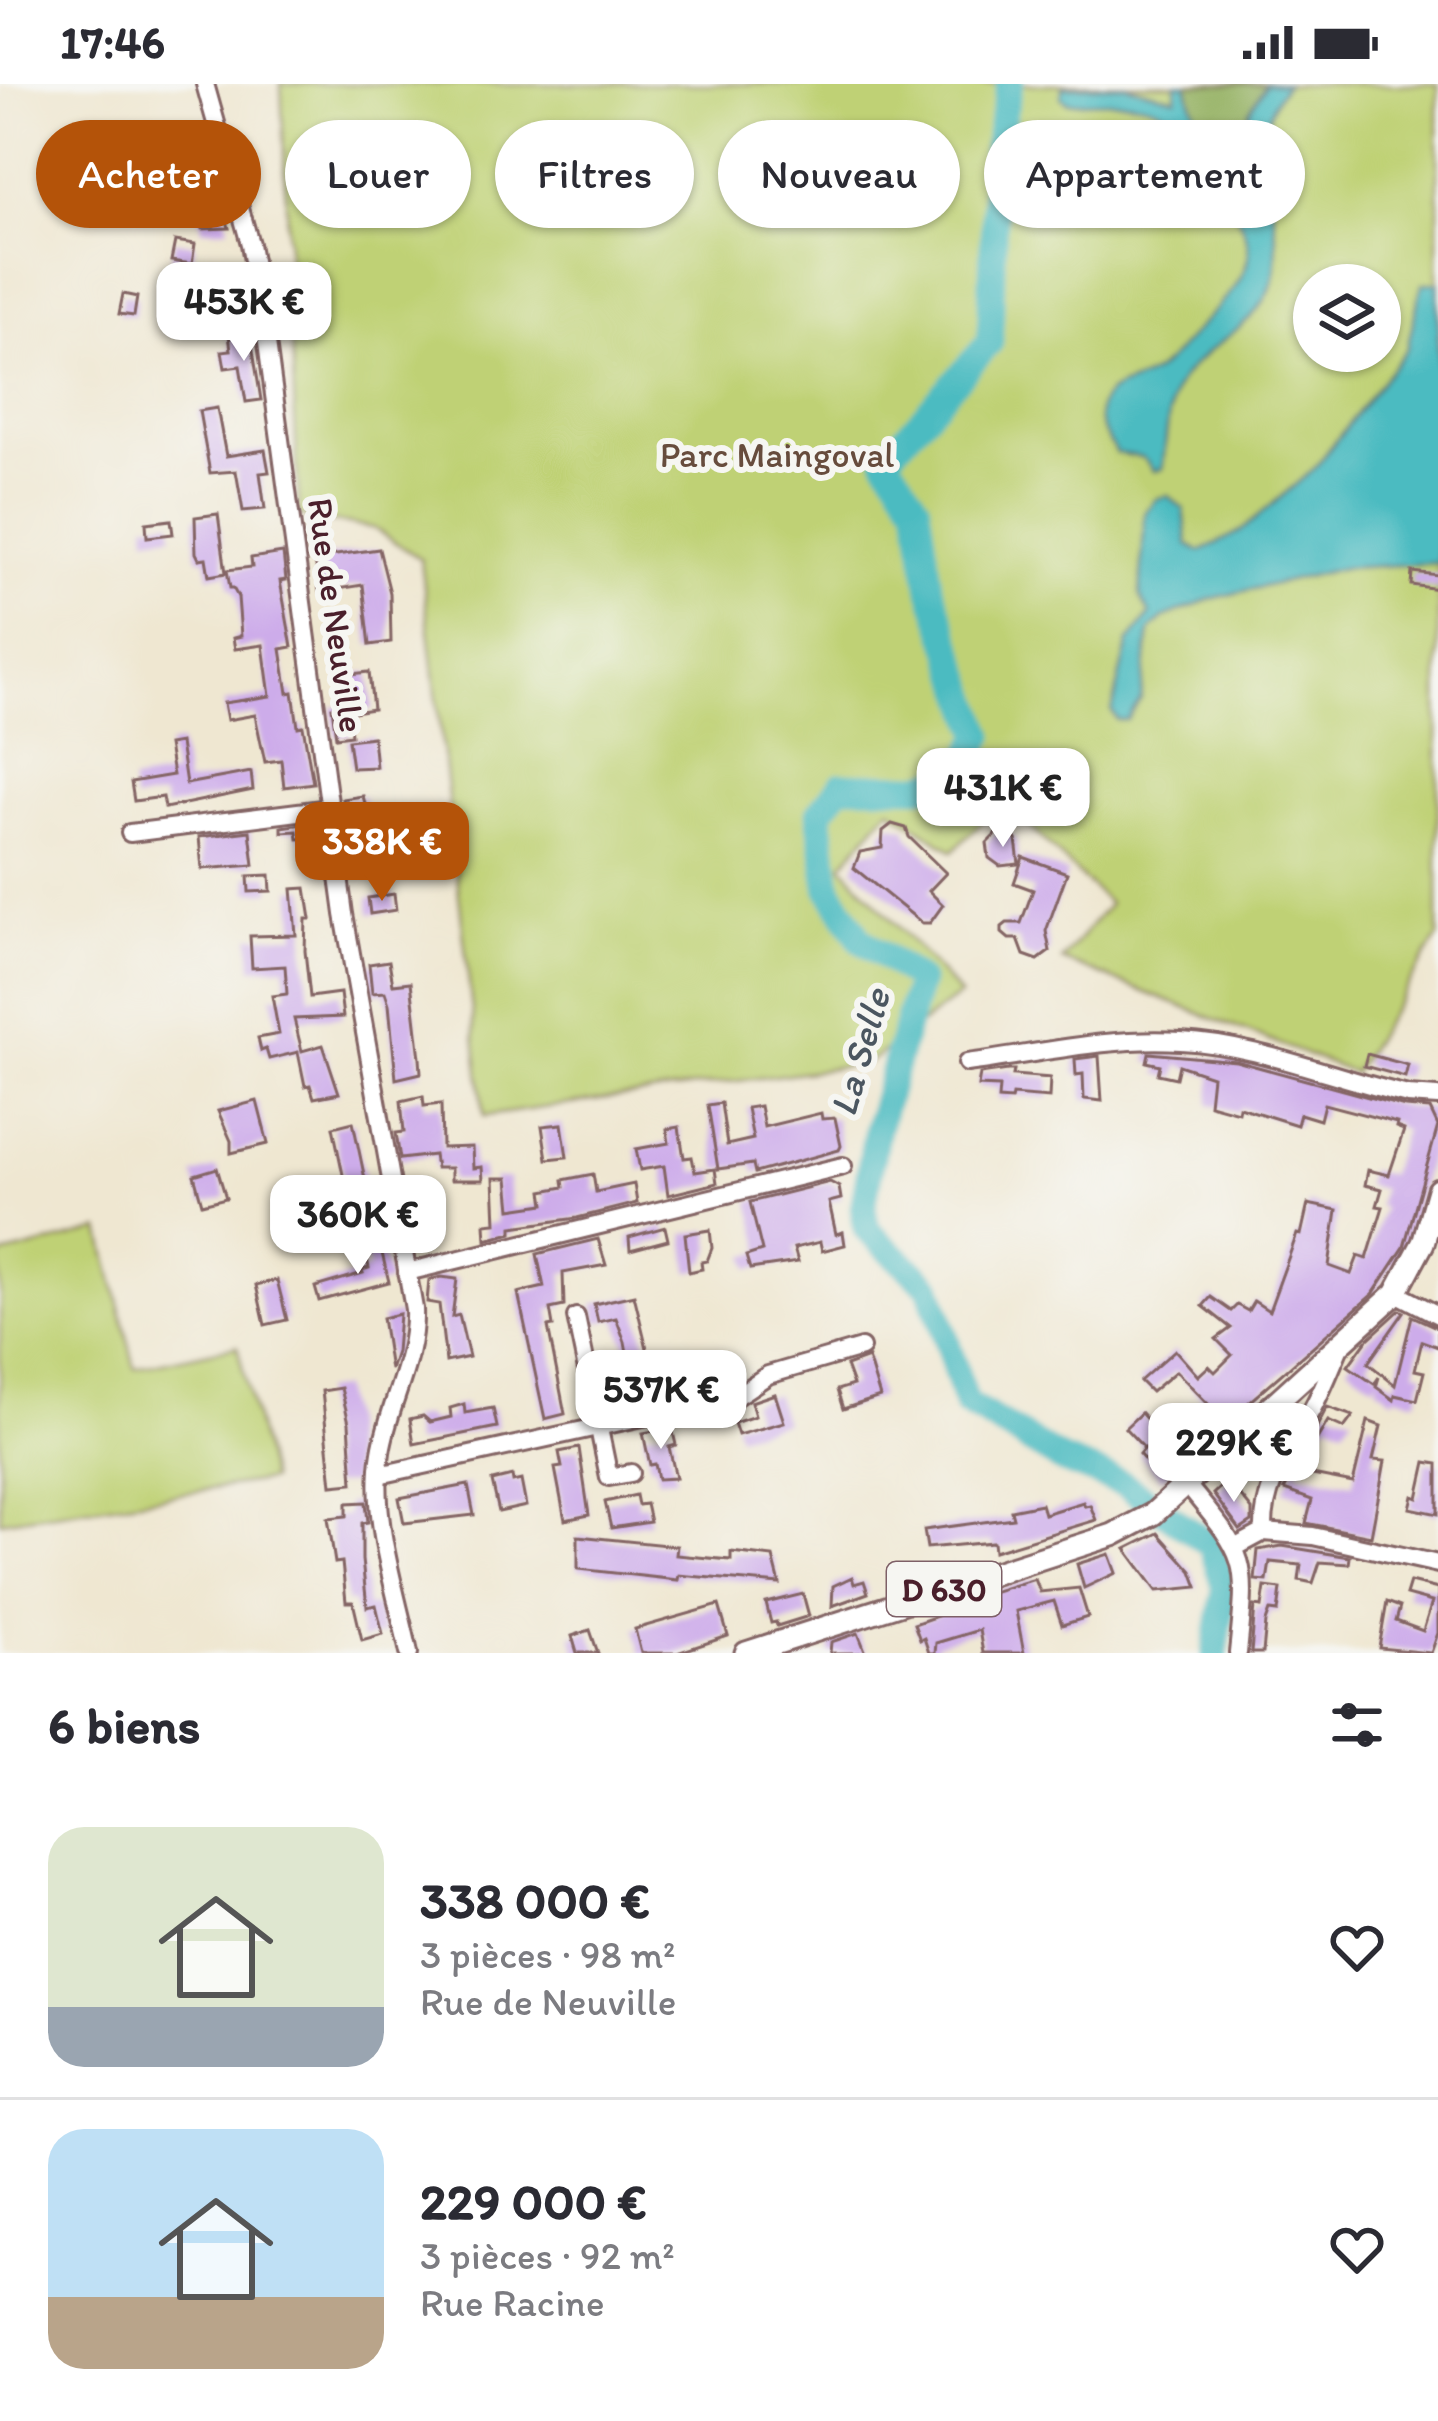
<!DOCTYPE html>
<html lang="fr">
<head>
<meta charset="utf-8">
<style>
  :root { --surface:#fff; --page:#f7f7f7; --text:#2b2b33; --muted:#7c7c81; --line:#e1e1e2; --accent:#b45309 }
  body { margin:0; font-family:Itim,sans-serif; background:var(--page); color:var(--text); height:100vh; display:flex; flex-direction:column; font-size:45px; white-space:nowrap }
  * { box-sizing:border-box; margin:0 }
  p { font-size:39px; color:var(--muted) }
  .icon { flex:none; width:66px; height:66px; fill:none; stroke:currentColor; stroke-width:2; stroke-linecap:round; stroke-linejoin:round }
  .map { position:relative; height:1569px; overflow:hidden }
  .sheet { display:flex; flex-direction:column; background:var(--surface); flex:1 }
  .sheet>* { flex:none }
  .top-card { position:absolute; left:36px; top:36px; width:1368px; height:108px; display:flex; gap:24px }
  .fabs { position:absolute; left:1293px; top:180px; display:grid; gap:24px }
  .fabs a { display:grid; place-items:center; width:108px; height:108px; border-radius:50%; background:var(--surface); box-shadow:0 3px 9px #0004; font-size:60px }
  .price { position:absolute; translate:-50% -102px; padding:0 27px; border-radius:24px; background:#fff; color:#222; font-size:39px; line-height:78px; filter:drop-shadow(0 3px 6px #0008) }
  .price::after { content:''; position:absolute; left:50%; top:72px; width:36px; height:27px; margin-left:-18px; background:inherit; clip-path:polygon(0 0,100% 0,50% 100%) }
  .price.selected { background:var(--accent); color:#fff }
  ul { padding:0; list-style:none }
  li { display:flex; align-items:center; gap:36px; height:300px; padding:0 48px }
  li+li { border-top:3px solid var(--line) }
  li span { display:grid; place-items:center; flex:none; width:336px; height:240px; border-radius:36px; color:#555 }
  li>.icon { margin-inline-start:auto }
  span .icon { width:144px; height:144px; fill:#fffc; stroke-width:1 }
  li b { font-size:51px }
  h2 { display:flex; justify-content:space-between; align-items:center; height:144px; padding:0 48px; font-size:51px }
  .pill { padding:0 42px; border-radius:54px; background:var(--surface); box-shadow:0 3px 9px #0004; font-size:42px; line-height:108px }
  .pill.selected { background:var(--accent); color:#fff }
  .status { display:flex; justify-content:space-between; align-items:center; height:84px; padding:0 60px; background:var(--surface); direction:ltr }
  .status svg { height:33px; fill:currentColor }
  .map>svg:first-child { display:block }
  .green { fill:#bfd174; stroke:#847850; stroke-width:3; fill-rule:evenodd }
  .forest { fill:#97b366; stroke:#706948; stroke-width:3 }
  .water { fill:#4cbbc1; stroke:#4b6d76; stroke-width:3 }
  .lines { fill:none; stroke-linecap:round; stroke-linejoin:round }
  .river { stroke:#4cbbc1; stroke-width:27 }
  .building { fill:#cdacea }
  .minor-casing { stroke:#846565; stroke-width:22 }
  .major-casing { stroke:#846565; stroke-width:27 }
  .minor { stroke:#fff; stroke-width:16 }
  .major { stroke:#fff; stroke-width:21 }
  .labels { text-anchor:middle; stroke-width:12; stroke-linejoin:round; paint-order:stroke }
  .shield { fill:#f6f6f2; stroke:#7e6067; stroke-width:3 }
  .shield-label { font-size:33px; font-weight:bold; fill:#4a1f2b }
  .park-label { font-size:36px; fill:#674c3d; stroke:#f6f6f2 }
  .street-label { font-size:36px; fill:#4a1f2b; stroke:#f6f6f2 }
  .water-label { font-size:39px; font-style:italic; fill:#4b5660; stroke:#f6f6f2 }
</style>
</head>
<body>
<div class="status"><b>17:46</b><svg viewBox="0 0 49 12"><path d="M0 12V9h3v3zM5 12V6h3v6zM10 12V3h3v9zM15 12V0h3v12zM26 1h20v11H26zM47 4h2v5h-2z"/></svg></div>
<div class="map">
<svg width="1438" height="1569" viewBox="0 0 1438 1569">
  <rect width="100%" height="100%" fill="#f6f6f2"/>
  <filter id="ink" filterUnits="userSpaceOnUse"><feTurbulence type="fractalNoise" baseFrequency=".00833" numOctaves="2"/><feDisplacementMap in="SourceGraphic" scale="24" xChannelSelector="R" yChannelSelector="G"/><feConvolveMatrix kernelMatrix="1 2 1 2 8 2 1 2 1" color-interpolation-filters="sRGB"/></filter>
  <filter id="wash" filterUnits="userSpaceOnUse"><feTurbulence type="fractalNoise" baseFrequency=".004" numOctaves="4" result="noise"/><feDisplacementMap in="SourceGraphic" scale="48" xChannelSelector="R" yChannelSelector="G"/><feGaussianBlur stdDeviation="2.7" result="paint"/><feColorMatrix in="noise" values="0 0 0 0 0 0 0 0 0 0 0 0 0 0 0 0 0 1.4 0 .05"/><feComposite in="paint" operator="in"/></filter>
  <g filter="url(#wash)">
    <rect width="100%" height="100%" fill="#efe7d1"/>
    <!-- green -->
    <g class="green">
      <path d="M281,0h1157v853l-85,136 -291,-113 47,-56 -106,-103 -50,50 -63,-43 -48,57 118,130 -92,68 -384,53 -63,-557 -48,-31 -74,-12zM1314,201h66v66h-66z"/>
      <path d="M101,1146l34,138 102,-22 33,134 -270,41v-265z"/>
    </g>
    <!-- forest -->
    <path class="forest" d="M1187,0h79l-17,28 -2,29 -11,16c-29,-10 -43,-45 -49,-73z"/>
    <!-- water -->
    <g class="water">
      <path d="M1176,0h11c6,28 20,63 48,73l12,-16 2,-29 17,-28h20c-49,59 6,134 -14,200 -14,45 -73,62 -95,102 -10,17 -11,62 -15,83l-8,2 -12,-14 -26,-4c-8,-14 -23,-32 -15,-50 8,-17 33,-19 47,-27 20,-11 37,-35 53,-51 69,-71 55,-76 9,-156 -45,-77 -59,-68 -142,-67l-7,-5 2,-10 62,-2 51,13z"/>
      <path d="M1438,198v281l-95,5 -133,31 -46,19 -14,13 -9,68 -14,21h-10l-5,-9 17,-69 21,-27 -10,-19 5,-84 11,-13 12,-3 16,13 4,35 12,8 41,-21 73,-62 93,-121 15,-64z"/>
    </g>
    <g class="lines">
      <!-- river -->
      <path class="river" d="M1010,0l-14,63 -6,195 -104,116 32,48 12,79 52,151 -22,37 -39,13 -80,-1 -22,28 10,75 31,51 59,42 -42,147 -14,80 4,22 63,57 36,117 97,57 61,23 87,61 14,43 -10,65"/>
    </g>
    <g id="blocks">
      <!-- building -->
      <g class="building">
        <path d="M218,101l11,43 -27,1 -5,-21 10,-3 -3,-17z"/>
        <path d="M175,157l20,3 -3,20 -21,-3z"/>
        <path d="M196,209l5,19 10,-2 3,11 -29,7 -7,-31z"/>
        <path d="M123,210l14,3 -3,19 -15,-2z"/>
        <path d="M250,248l11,68 -15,2 -6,-36 -15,2 -3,-17 9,-1 -2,-15z"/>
        <path d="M217,324l9,48 39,-6 4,22 -9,1 5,36 -22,2 -7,-40 -26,2 -11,-62z"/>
        <path d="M218,430l8,59 -17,3 -3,-18 -7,1 -3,-6 -1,-36z"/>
        <path d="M171,436l2,14 -26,3 -1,-14z"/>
        <path d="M379,465l11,44 1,49 -21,3 -7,-60 -44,7 -4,-34z"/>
        <path d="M283,469l3,27 -6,1 12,66 -11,2 7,44 5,-1 5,35 5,-1 10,57 -29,4 -3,-27 -16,2 -10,-47 -28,5 -3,-17 46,-7 -7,-51 -28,4 -2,-11 8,-2 -3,-39 -5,-9h-3l-3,-18 25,-3 -1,-9z"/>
        <path d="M1412,488l26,3v14l-27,-4z"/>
        <path d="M369,588l4,37 -19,3 -3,-38z"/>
        <path d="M348,621l3,30 -15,2 -4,-30z"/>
        <path d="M373,653l3,30 -24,1 -4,-28z"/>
        <path d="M180,659l6,41 65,-12 2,18 -88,18 -2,-11 -29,4 -3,-19 42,-7 -5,-30z"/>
        <path d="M363,712l8,30 -24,4 -4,-31z"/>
        <path d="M402,737l3,18 -17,3 -3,-18z"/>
        <path d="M317,738l3,16 -22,1 -1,-8 -15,1v-5z"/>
        <path d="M892,740l14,4 3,9 37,36 -17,18 14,14 -13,18h-8l-68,-55 6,-16 22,-4 1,-17z"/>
        <path d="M250,747l4,34 -52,4 -3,-32z"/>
        <path d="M998,748l9,1 9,6 3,25 -19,2 -11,-8 -2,-15z"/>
        <path d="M1023,773l44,16 -21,58 4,20 -12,9 -14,-5 -6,-16h-9l-7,-6v-6l5,-4h14l12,-33 -19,-7z"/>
        <path d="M270,791l1,16 -22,1 -1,-16z"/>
        <path d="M306,804l5,31h-5l-1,32 5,46 30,-4 3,24 -49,2 8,32 21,-6 16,48 -25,5 -4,-13 -5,1 -7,-34 -29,7 -3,-10 -5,2 -3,-13 21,-4 -7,-38 15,-2 -2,-28 -33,2 -2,-32 46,-1 -4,-46z"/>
        <path d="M394,810l2,16 -26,4 -2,-16z"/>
        <path d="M389,877l4,23 18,-2 9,76 1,15 -25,6 -7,-75 -4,-12 -13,1 -3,-29z"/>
        <path d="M1149,969l87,8 169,46 25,2 8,17 -34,121 -31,47 -212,185 -22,-25 5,-6 -19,-20 16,-15 17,19 18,-15 11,11 24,-21 -35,-36 -25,21 -11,-11 35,-31 23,26 11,-10 6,6 17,-17 -16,-16 15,-11 -28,-22 8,-9 20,14 6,-6 11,6 6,-10 15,10 28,-77 4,1 7,-31 29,6 -8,56 22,8 7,-18 9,3 16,-52 -6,-1 5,-17 -17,-4 3,-15 21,5 15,-45 -8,-3 1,-4 -73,-19 -4,16 -20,-6 -3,11 -58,-18 -1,5 -29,-8 3,-28 -33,-11 -3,13 -18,-4 2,-9 -13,-3z"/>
        <path d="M1367,970l41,11 -3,12 -41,-11z"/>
        <path d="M1099,972l3,45 -18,-2 -1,-25 -7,1 -1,-16z"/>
        <path d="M1008,986h6l-1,5 37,3 -1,20 -37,-3 -1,5 -13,-1 1,-12 -21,-1 2,-12z"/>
        <path d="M423,1012l1,10 17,-2 1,44 30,-1 1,21 9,-1 1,13h-32v-12h-15l-2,-13 -34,4 -4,-26 8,-1 -3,-31z"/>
        <path d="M257,1017l11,43 -37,9v-12l-13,-30z"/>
        <path d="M721,1019l6,42 26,-6 -6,-31 13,-2 4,21 57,-14 1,6 13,-1 6,28 -2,4 -84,23 -2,-9 -35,5 -10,-64z"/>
        <path d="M353,1038l21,100 -20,5 -21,-100z"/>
        <path d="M562,1040l5,33 -20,2 -5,-33z"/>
        <path d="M679,1043l5,31 8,-1 3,15 20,-3 2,14 -49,12 -4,-29 -24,4 -4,-21 33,-6 -2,-14z"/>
        <path d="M217,1084l9,30 -24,6 -8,-29z"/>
        <path d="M593,1090l3,18 38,-8 3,19 -60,15 -65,9v6l-26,7 -1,-16 11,-1 -2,-45h14l3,31 34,-5 -2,-13 21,-4 -1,-7z"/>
        <path d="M830,1098l9,5 2,12 -12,3 7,32 7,-2 2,13 -23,6 -2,-9 -26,6 4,14 -48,7 -4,-13 16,-5 -12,-49z"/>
        <path d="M665,1143l3,13 -38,10 -1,-13z"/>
        <path d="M710,1146l2,18 -5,13 -6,1 1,7 -13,3 -4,-38z"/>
        <path d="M598,1155l8,26 -43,8 1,33 -14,3 3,17 -5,1 17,87 -20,5 -27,-126 26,-6 -7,-33z"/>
        <path d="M380,1161l9,37 -70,19 -4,-14 48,-14 -1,-3 7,-2 -4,-20z"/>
        <path d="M441,1193l16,2 -5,38 7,-2 10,42 -23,5 -7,-58 -12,-2 2,-22z"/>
        <path d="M277,1196l10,40 -22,5 -9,-40z"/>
        <path d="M634,1211l19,78 -4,1 4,19 -18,5 -10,-56 -9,-24 -18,4 -4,-18z"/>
        <path d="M1400,1226l4,2 -36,51 27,22 17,-69 26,12v19l-16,-6 -7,29 9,2 -7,28 -22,-5 -1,5 -18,-13 3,-10 -5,7 -26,-18 18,-25z"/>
        <path d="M399,1230l-3,38 -6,18 -8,-52z"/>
        <path d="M868,1274l12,39 -37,12 -6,-19 16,-5 -7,-19z"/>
        <path d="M716,1279l13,23 -21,11 -12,-23z"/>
        <path d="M341,1304l8,35 4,60 -21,2 -10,-94z"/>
        <path d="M775,1310l9,28 -46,13 -4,-12 21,-7 -4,-14z"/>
        <path d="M464,1320l1,9 28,-5 4,19 -83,17 -4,-25 13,-3 7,6 21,-5 -1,-9z"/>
        <path d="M1327,1323l26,9 -9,12 -16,-7 -31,51 56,11 15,-62 13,5 -8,34 12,1 -14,75 -65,-13 6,-23 -28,-10z"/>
        <path d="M1287,1336l3,2 -26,49 -14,-10z"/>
        <path d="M672,1344l4,17 -7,2 7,31 -18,1 -3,-15 -5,1 -7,-32z"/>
        <path d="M579,1364l10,67 -24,5 -10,-52 7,-1 -3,-15z"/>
        <path d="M1426,1378l12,2v50l-28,-6 3,-12 5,2z"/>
        <path d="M512,1392l1,6 8,-2 5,26 -27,6 -7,-31z"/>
        <path d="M1228,1396l24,30v12l-12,8 -27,-36z"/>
        <path d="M468,1401l6,30 -70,8 -5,-25z"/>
        <path d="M636,1411l2,10 8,-1 4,18 -39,6 -6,-26z"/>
        <path d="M366,1418l2,20 -6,1v37l5,47 9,-2 7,29 -21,6 -9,-38h-7l-4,-40 -7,1 -7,-45 19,-2v-13z"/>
        <path d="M1083,1418l2,4 5,-1 6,15 -102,31 -1,-9 -66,6 -3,-18 89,-12 -2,-8 30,-6 3,10z"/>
        <path d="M1158,1449l34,38 6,16 -41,4 -31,-42z"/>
        <path d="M578,1452l99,10 -1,9 55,5v-8l42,5 7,27 -101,-9 -1,5 -100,-11z"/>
        <path d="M1282,1462l68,11 -1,7 -29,-2 -7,21 -14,-3 2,-15 -31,-3 -3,19 -12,-1 3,-30z"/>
        <path d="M1109,1470l7,19 -32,15 -7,-24z"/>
        <path d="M852,1493l2,7 10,-3 4,12 -36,13 1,-20z"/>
        <path d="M1035,1495l5,13 39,-4 9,29 -26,8 -8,-24 -38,10 8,42h-41l-4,-23 -43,13 -1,10h-6l-5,-15 -4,2 -6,-16 23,-8 -2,-7z"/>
        <path d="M1410,1498l28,7v44l-7,20 -52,-5 8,-46 13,5 -4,14 27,10 9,-29 -26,-7z"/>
        <path d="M1265,1503l16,2 -3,23 -8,-1 -4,11 -3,31h-12l4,-47 7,1z"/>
        <path d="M803,1510l6,22 -32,10 -1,-4 -5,1 -5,-20z"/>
        <path d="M719,1521l9,31 -51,17h-36l-6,-24z"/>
        <path d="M590,1546l8,23h-21l-5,-17z"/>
        <path d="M858,1549l8,20h-36l1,-11z"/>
      </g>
    </g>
  </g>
  <g filter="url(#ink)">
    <use href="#blocks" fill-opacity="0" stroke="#846565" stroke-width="3"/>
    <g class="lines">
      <!-- minor casing -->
      <g class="minor-casing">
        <g id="minor">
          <path d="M205,0l45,160 15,84 79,586 70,395c2,52 -25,93 -33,143 -11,64 15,138 28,201"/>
          <path d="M130,749l200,-25"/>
          <path d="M967,979c69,-9 144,-27 214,-22 77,4 152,37 227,54l30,2"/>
          <path d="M407,1188l436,-106"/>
          <path d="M1396,1209l42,22"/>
          <path d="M576,1233l33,160 22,-4"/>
          <path d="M379,1391l291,-64 35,6 63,-42 93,-27"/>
          <path d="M1188,1402c60,73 60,72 50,167"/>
          <path d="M1264,1448c-2,-48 27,-83 48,-123 11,-20 19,-41 28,-62"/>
          <path d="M1236,1463l28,-15 49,4 125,28"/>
        </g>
      </g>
      <!-- major casing -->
      <g class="major-casing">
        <path id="major" d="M746,1569l367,-118 40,-21 243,-221 27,-50 15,-53"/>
      </g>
      <!-- minor -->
      <use href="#minor" class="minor"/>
      <!-- major -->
      <use href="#major" class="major"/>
    </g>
  </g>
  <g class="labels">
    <!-- shield labels -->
    <rect class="shield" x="887" y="1478" width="114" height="54" rx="9"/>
    <g class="shield-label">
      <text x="944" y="1517">D 630</text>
    </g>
    <!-- park labels -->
    <g class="park-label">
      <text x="777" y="383">Parc Maingoval</text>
    </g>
    <!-- street labels -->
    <g class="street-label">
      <text transform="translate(337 531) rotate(82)" y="13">Rue de Neuville</text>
    </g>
    <!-- water labels -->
    <g class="water-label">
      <text transform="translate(859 968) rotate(-74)" y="14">La Selle</text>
    </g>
  </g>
</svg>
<div class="fabs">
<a><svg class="icon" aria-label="layers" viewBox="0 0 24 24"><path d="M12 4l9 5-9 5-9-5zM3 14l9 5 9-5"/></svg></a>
</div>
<b class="price" style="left:244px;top:280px">453K €</b>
<b class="price" style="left:1003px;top:766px">431K €</b>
<b class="price selected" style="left:382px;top:820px">338K €</b>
<b class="price" style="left:358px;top:1193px">360K €</b>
<b class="price" style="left:661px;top:1368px">537K €</b>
<b class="price" style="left:1234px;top:1421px">229K €</b>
<div class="top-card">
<a class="pill selected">Acheter</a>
<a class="pill">Louer</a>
<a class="pill">Filtres</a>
<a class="pill">Nouveau</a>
<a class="pill">Appartement</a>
</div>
</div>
<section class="sheet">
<h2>6 biens<svg class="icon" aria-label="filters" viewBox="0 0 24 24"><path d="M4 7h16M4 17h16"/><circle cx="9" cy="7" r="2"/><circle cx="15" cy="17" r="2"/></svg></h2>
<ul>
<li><span style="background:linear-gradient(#dfe7d0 75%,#9aa5b1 0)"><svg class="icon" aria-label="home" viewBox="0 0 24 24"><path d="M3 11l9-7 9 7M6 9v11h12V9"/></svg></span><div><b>338 000 €</b><p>3 pièces · 98 m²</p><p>Rue de Neuville</p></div><svg class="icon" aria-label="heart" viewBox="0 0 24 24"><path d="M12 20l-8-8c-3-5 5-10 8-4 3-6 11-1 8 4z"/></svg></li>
<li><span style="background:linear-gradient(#bfe0f5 70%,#b9a48a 0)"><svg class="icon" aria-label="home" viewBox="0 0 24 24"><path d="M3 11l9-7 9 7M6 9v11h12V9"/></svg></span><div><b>229 000 €</b><p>3 pièces · 92 m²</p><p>Rue Racine</p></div><svg class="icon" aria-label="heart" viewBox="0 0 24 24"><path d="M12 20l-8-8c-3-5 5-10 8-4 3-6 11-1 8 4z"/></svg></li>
</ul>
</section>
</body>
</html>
